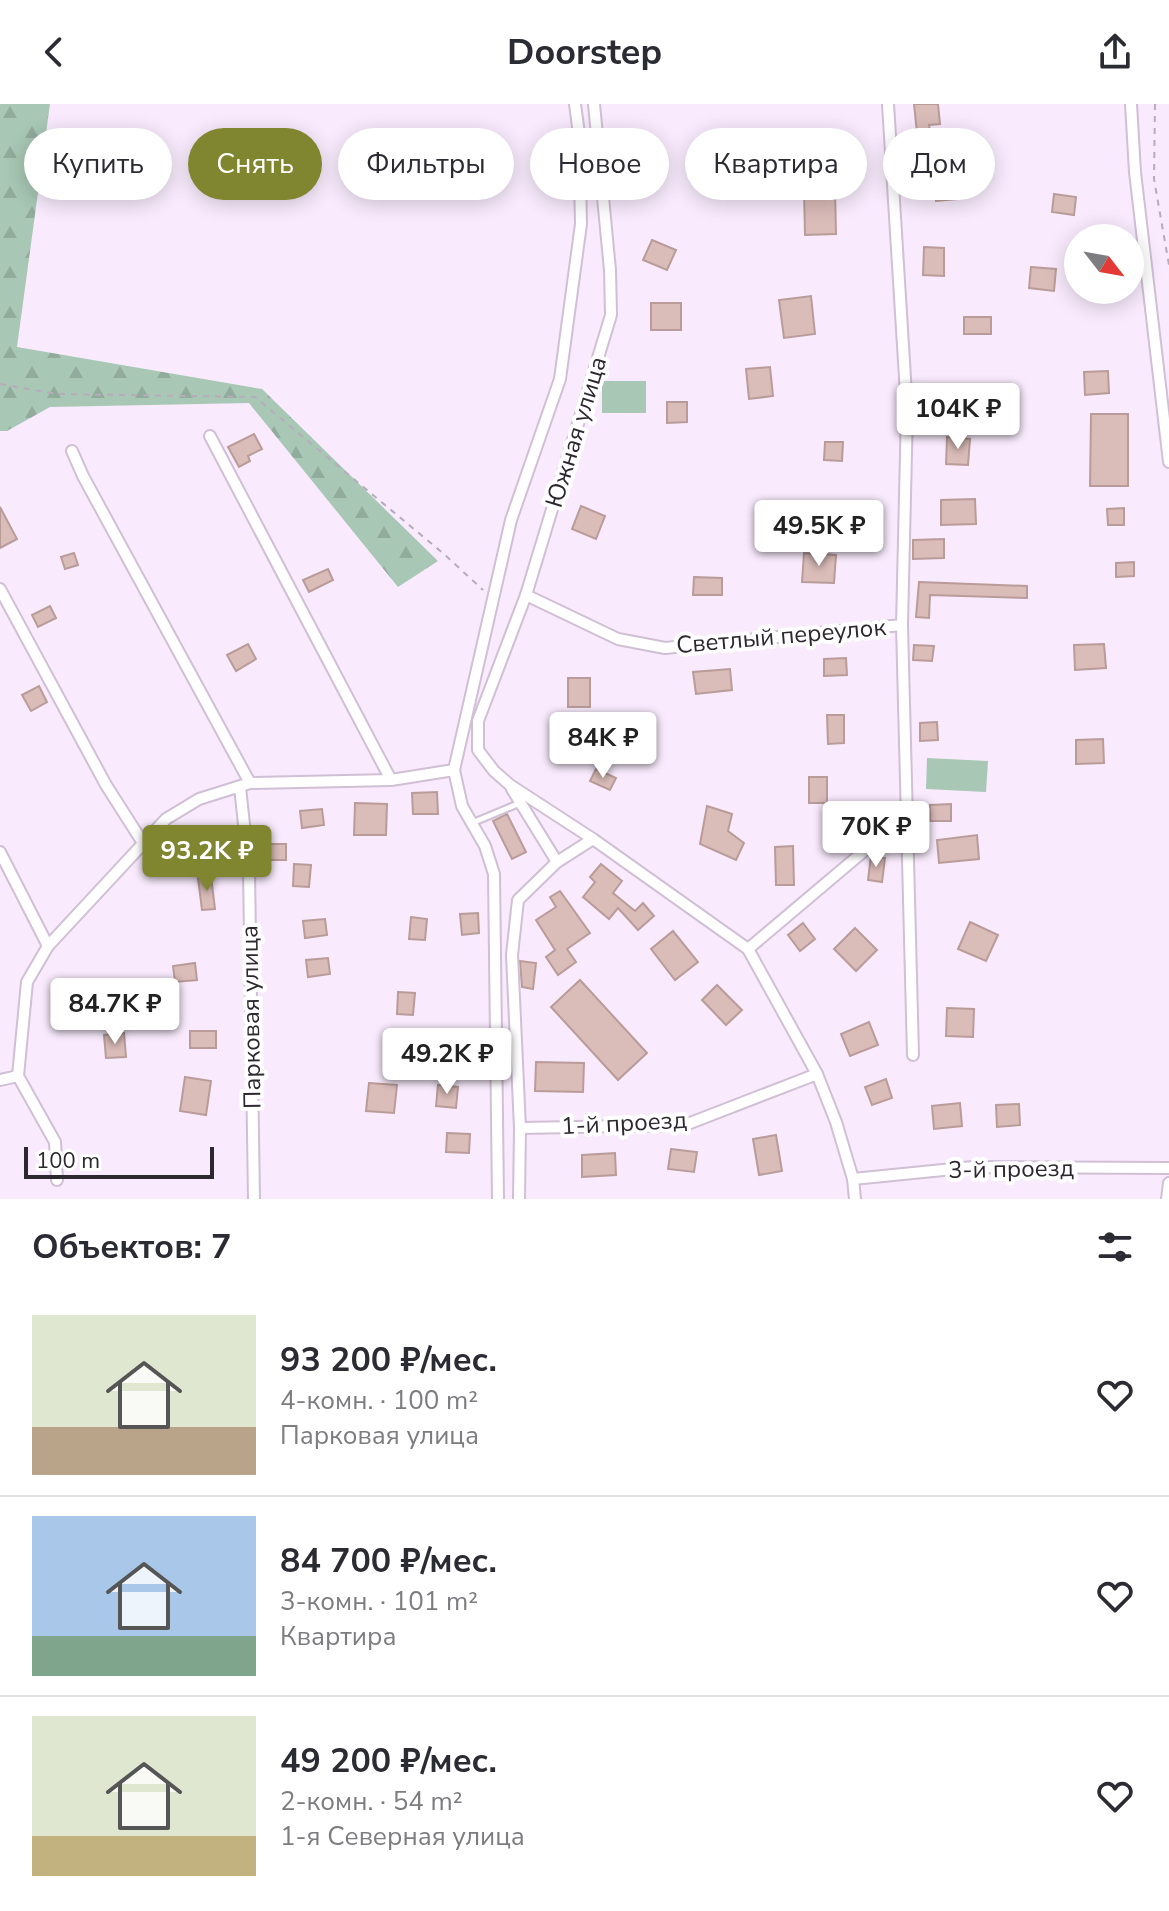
<!DOCTYPE html>
<html lang="ru">
<head>
<meta charset="utf-8">
<style>
  :root { --surface:#fff; --page:#f2f2f3; --text:#2b2b33; --muted:#7c7c81; --line:#e1e1e2; --accent:#808530 }
  body { margin:0; font-family:"Nunito Sans",sans-serif; background:var(--page); color:var(--text); height:100vh; display:flex; flex-direction:column; font-size:30px; white-space:nowrap }
  * { box-sizing:border-box; margin:0 }
  p { font-size:26px; color:var(--muted) }
  .icon { flex:none; width:44px; height:44px; fill:none; stroke:currentColor; stroke-width:2; stroke-linecap:round; stroke-linejoin:round }
  .map { position:relative; height:1095px; overflow:hidden }
  .drawer { display:flex; flex-direction:column; background:var(--surface); flex:1 }
  .drawer>* { flex:none }
  .banner { position:absolute; left:24px; top:24px; width:1122px; height:72px; display:flex; gap:16px }
  .needle { width:52px; rotate:121deg }
  .fabs { position:absolute; left:1064px; top:120px; display:grid; gap:16px }
  .fabs a { display:grid; place-items:center; width:80px; height:80px; border-radius:50%; background:var(--surface); box-shadow:0 4px 20px #0003; font-size:40px }
  .scale { position:absolute; left:24px; bottom:20px; width:190px; box-sizing:border-box; padding-left:8px; border:4px solid #2d272f; border-top:0; font-size:22px; line-height:28px; white-space:nowrap; color:#2d272f; -webkit-text-stroke:6px #fff; paint-order:stroke }
  .price { position:absolute; translate:-50% -68px; padding:0 18px; border-radius:8px; background:#fff; color:#222; font-size:26px; line-height:52px; filter:drop-shadow(0 2px 4px #0008) }
  .price::after { content:''; position:absolute; left:50%; top:48px; width:24px; height:18px; margin-left:-12px; background:inherit; clip-path:polygon(0 0,100% 0,50% 100%) }
  .price.current { background:var(--accent); color:#fff }
  ul { padding:0; list-style:none }
  li { display:flex; align-items:center; gap:24px; height:200px; padding:0 32px }
  li+li { border-top:2px solid var(--line) }
  li span { display:grid; place-items:center; flex:none; width:224px; height:160px; border-radius:0px; color:#555 }
  li>.icon { margin-inline-start:auto }
  span .icon { width:96px; height:96px; fill:#fffc; stroke-width:1 }
  li b { font-size:34px }
  h2 { display:flex; justify-content:space-between; align-items:center; height:96px; padding:0 32px; font-size:34px }
  .tag { padding:0 28px; border-radius:36px; background:var(--surface); box-shadow:0 4px 20px #0003; font-size:28px; line-height:72px }
  .tag.current { background:var(--accent); color:#fff }
  header { display:flex; justify-content:space-between; align-items:center; height:104px; padding:0 32px; background:var(--surface); font-size:36px; font-weight:700 }
  .map>svg:first-child { display:block }
  .forest { fill:url(#forest-firs) }
  .pitch { fill:#a8c7b5 }
  .building { fill:#dabcb9; stroke:#b99c99; stroke-width:2 }
  .lines { fill:none; stroke-linecap:round; stroke-linejoin:round }
  .lane-casing { stroke:#d0bfd5; stroke-width:9 }
  .street-casing { stroke:#d0bfd5; stroke-width:14 }
  .path { stroke:#b7acbb; stroke-width:2; stroke-dasharray:6 6; stroke-linecap:butt }
  .lane { stroke:#fff; stroke-width:5 }
  .street { stroke:#fff; stroke-width:10 }
  .labels { text-anchor:middle; stroke-width:8; stroke-linejoin:round; paint-order:stroke }
  .street-label { font-size:24px; fill:#2d272f; stroke:#fff }
</style>
</head>
<body>
<header><svg class="icon" aria-label="back" viewBox="0 0 24 24"><path d="M15 5l-7 7 7 7"/></svg>Doorstep<svg class="icon" aria-label="share" viewBox="0 0 24 24"><path d="M12 15V3M7 8l5-5 5 5M5 13v7h14v-7"/></svg></header>
<div class="map">
<svg width="1169" height="1095" viewBox="0 0 1169 1095">
  <defs>
    <pattern id="forest-firs" width="22" height="20" patternUnits="userSpaceOnUse" patternTransform="scale(2)"><rect width="22" height="20" fill="#a8c7b5"/><path d="M5 1l3.5 6h-7zM16 11l3.5 6h-7z" fill="#91ab9c"/></pattern>
  </defs>
  <rect width="100%" height="100%" fill="#f9ebfd"/>
  <!-- forest -->
  <path class="forest" d="M0,0h50l-33,243 245,42 176,172 -40,26 -149,-184 -199,4 -43,24h-7z"/>
  <!-- pitch -->
  <g class="pitch">
    <rect x="602" y="277" width="44" height="32"/>
    <path d="M927,654l61,3 -2,31 -60,-3z"/>
  </g>
  <!-- building -->
  <g class="building">
    <path d="M914,0h24l2,20 -11,1 1,6 -13,2z"/>
    <path d="M954,72l3,23 -21,2 -2,-23z"/>
    <path d="M835,85l1,45 -31,1 -1,-45z"/>
    <path d="M1054,90l22,3 -2,18 -22,-3z"/>
    <path d="M652,136l24,10 -9,20 -24,-10z"/>
    <path d="M924,143l20,1v28l-21,-1z"/>
    <path d="M1031,163l25,2 -2,22 -25,-3z"/>
    <path d="M811,192l4,38 -31,4 -5,-38z"/>
    <rect x="651" y="199" width="30" height="27"/>
    <rect x="964" y="213" width="27" height="17"/>
    <path d="M770,263l3,29 -24,3 -3,-30z"/>
    <path d="M1108,267l1,22 -24,2 -1,-23z"/>
    <path d="M667,298h20v20l-20,1z"/>
    <path d="M982,300l21,1 -1,15 -21,-1z"/>
    <path d="M1091,310h37v72h-38z"/>
    <path d="M254,330l8,15 -14,7 2,5 -11,6 -11,-20z"/>
    <path d="M947,333l23,2 -2,26 -22,-1z"/>
    <path d="M825,338h18l-1,19 -18,-1z"/>
    <path d="M975,395l1,25 -35,1v-25z"/>
    <path d="M581,402l24,10 -9,23 -24,-10z"/>
    <path d="M0,403l17,32 -17,9z"/>
    <path d="M1124,404v17h-16l-1,-16z"/>
    <path d="M944,435v19l-31,1v-19z"/>
    <path d="M74,449l4,12 -13,4 -4,-12z"/>
    <path d="M804,449l32,2 -2,28 -32,-1z"/>
    <path d="M1134,458v14l-18,1v-14z"/>
    <path d="M328,465l5,11 -24,12 -6,-12z"/>
    <path d="M694,473l28,1v17h-29z"/>
    <path d="M919,478l108,4v12l-97,-3 -1,23 -13,-1z"/>
    <path d="M50,502l6,12 -18,9 -6,-12z"/>
    <path d="M248,540l8,15 -20,12 -9,-16z"/>
    <path d="M1104,540l2,24 -31,2 -1,-25z"/>
    <path d="M914,541l20,1 -2,15 -19,-1z"/>
    <path d="M846,554l1,17 -23,1v-17z"/>
    <path d="M730,565l2,21 -36,4 -3,-22z"/>
    <rect x="568" y="574" width="22" height="29"/>
    <path d="M39,582l8,16 -16,9 -9,-16z"/>
    <path d="M827,611h17v28l-16,1z"/>
    <path d="M937,618l1,18 -18,1v-18z"/>
    <path d="M1103,635l1,24 -28,1v-24z"/>
    <path d="M596,665l20,9 -6,12 -20,-9z"/>
    <rect x="809" y="673" width="18" height="26"/>
    <path d="M437,688l1,22h-25l-1,-21z"/>
    <path d="M355,699l32,1 -1,31h-32z"/>
    <path d="M951,700v17h-21v-16z"/>
    <path d="M707,702l25,8 -4,17 16,12 -8,17 -36,-16z"/>
    <path d="M322,705l2,16 -22,3 -2,-17z"/>
    <path d="M507,710l19,38 -14,7 -19,-38z"/>
    <path d="M977,731l2,24 -40,4 -2,-23z"/>
    <rect x="269" y="740" width="17" height="16"/>
    <path d="M793,742l1,39h-18l-1,-38z"/>
    <path d="M871,752l14,2 -3,24 -14,-2z"/>
    <path d="M294,760l17,1 -2,22 -16,-1z"/>
    <path d="M601,760l21,17 -9,12 22,18 8,-8 11,13 -16,14 -20,-22 -9,11 -26,-22 12,-15 -5,-5z"/>
    <path d="M211,772l4,33 -13,1 -4,-32z"/>
    <path d="M560,787l30,42 -23,16 9,13 -18,13 -12,-18 9,-7 -19,-30 20,-13 -6,-10z"/>
    <path d="M478,809l1,20 -17,2 -2,-21z"/>
    <path d="M411,813l16,2 -2,21 -16,-1z"/>
    <path d="M325,815l2,16 -22,3 -2,-17z"/>
    <path d="M970,818l28,13 -12,26 -28,-12z"/>
    <path d="M803,819l12,16 -15,12 -12,-16z"/>
    <path d="M855,824l22,22 -21,21 -22,-22z"/>
    <path d="M673,827l25,31 -23,18 -24,-31z"/>
    <path d="M328,854l2,16 -22,3 -2,-17z"/>
    <path d="M520,857l16,2 -3,26 -11,-2z"/>
    <path d="M195,859l2,17 -22,2 -2,-16z"/>
    <path d="M580,876l67,73 -29,27 -67,-73z"/>
    <path d="M717,881l25,25 -16,15 -24,-25z"/>
    <path d="M398,888l17,1 -2,22 -16,-1z"/>
    <path d="M947,904l27,1 -1,28 -27,-1z"/>
    <path d="M869,918l9,23 -28,11 -9,-22z"/>
    <path d="M406,926l22,2 -1,16 -22,-2z"/>
    <rect x="190" y="927" width="26" height="17"/>
    <path d="M124,929l2,24 -20,1 -2,-23z"/>
    <path d="M536,958l48,1 -1,29 -48,-1z"/>
    <path d="M185,973l26,4 -5,34 -26,-4z"/>
    <path d="M886,975l6,19 -20,7 -7,-18z"/>
    <path d="M369,979l28,2 -3,28 -28,-2z"/>
    <path d="M438,981l20,2 -2,21 -20,-2z"/>
    <path d="M960,999l2,23 -28,3 -2,-23z"/>
    <path d="M1019,1000l1,21 -23,2 -1,-22z"/>
    <path d="M447,1029l23,1 -1,19 -23,-1z"/>
    <path d="M776,1031l6,36 -23,4 -6,-36z"/>
    <path d="M671,1045l26,3 -3,20 -26,-3z"/>
    <path d="M615,1049l1,22 -34,2v-22z"/>
  </g>
  <g class="lines">
    <!-- lane casing -->
    <g class="lane-casing">
      <path id="lane" d="M472,719l48,-20"/>
    </g>
    <!-- street casing -->
    <g class="street-casing">
      <g id="street">
        <path d="M594,0l16,166 1,45 -85,280 -48,126v29l16,21 16,14 83,54 155,110 69,125 19,48 17,57 2,20"/>
        <path d="M888,0l19,306 -5,215 11,430"/>
        <path d="M1131,0l4,68 34,290"/>
        <path d="M210,332l181,344"/>
        <path d="M72,347l11,25 167,307"/>
        <path d="M0,485l106,196 37,58"/>
        <path d="M526,491l92,44 47,9 237,-23"/>
        <path d="M454,666l8,36 23,40 9,28 4,325"/>
        <path d="M240,683l9,84 5,328"/>
        <path d="M512,685l45,73"/>
        <path d="M0,748l48,94"/>
        <path d="M748,845l161,-136"/>
        <path d="M0,976l18,-4"/>
        <path d="M520,1024l165,-3 132,-51"/>
        <path d="M853,1075l120,-12 196,1"/>
        <path d="M57,1076l-2,-38 -37,-66 9,-94 21,-36 118,-127 33,-20 51,-16 141,-3 63,-10 57,-250 49,-141 21,-155 -2,-90 -4,-30"/>
        <path d="M519,1095l1,-71 -8,-173 6,-55 39,-38 36,-23"/>
        <path d="M1167,1095l2,-16"/>
      </g>
    </g>
    <!-- path -->
    <g class="path">
      <path d="M1155,0l-1,75 15,86"/>
      <path d="M0,280l57,10 198,3 189,157 39,36"/>
    </g>
    <!-- lane -->
    <use href="#lane" class="lane"/>
    <!-- street -->
    <use href="#street" class="street"/>
  </g>
  <g class="labels">
    <!-- street labels -->
    <g class="street-label">
      <text transform="translate(576 328) rotate(-73)" y="8">Южная улица</text>
      <text transform="translate(781 532) rotate(-5)" y="8">Светлый переулок</text>
      <text transform="translate(251 913) rotate(-91)" y="8">Парковая улица</text>
      <text transform="translate(624 1019) rotate(-3)" y="8">1-й проезд</text>
      <text transform="translate(1011 1065) rotate(-1)" y="8">3-й проезд</text>
    </g>
  </g>
</svg>
<div class="fabs">
<a><svg class="needle" viewBox="-14 -14 28 28"><path d="M0-13l5 13h-10z" fill="#e53935"/><path d="M0 13l5-13h-10z" fill="#7c7c81"/></svg></a>
</div>
<div class="scale">100 m</div>
<b class="price" style="left:958px;top:347px">104K ₽</b>
<b class="price" style="left:819px;top:464px">49.5K ₽</b>
<b class="price" style="left:603px;top:676px">84K ₽</b>
<b class="price" style="left:876px;top:765px">70K ₽</b>
<b class="price current" style="left:207px;top:789px">93.2K ₽</b>
<b class="price" style="left:115px;top:942px">84.7K ₽</b>
<b class="price" style="left:447px;top:992px">49.2K ₽</b>
<div class="banner">
<a class="tag">Купить</a>
<a class="tag current">Снять</a>
<a class="tag">Фильтры</a>
<a class="tag">Новое</a>
<a class="tag">Квартира</a>
<a class="tag">Дом</a>
</div>
</div>
<section class="drawer">
<h2>Объектов: 7<svg class="icon" aria-label="filters" viewBox="0 0 24 24"><path d="M4 7h16M4 17h16"/><circle cx="9" cy="7" r="2"/><circle cx="15" cy="17" r="2"/></svg></h2>
<ul>
<li><span style="background:linear-gradient(#dfe7d0 70%,#b9a48a 0)"><svg class="icon" aria-label="home" viewBox="0 0 24 24"><path d="M3 11l9-7 9 7M6 9v11h12V9"/></svg></span><div><b>93 200 ₽/мес.</b><p>4-комн. · 100 m²</p><p>Парковая улица</p></div><svg class="icon" aria-label="heart" viewBox="0 0 24 24"><path d="M12 20l-8-8c-3-5 5-10 8-4 3-6 11-1 8 4z"/></svg></li>
<li><span style="background:linear-gradient(#a9c7e8 75%,#7fa58c 0)"><svg class="icon" aria-label="home" viewBox="0 0 24 24"><path d="M3 11l9-7 9 7M6 9v11h12V9"/></svg></span><div><b>84 700 ₽/мес.</b><p>3-комн. · 101 m²</p><p>Квартира</p></div><svg class="icon" aria-label="heart" viewBox="0 0 24 24"><path d="M12 20l-8-8c-3-5 5-10 8-4 3-6 11-1 8 4z"/></svg></li>
<li><span style="background:linear-gradient(#dfe7d0 75%,#c2b280 0)"><svg class="icon" aria-label="home" viewBox="0 0 24 24"><path d="M3 11l9-7 9 7M6 9v11h12V9"/></svg></span><div><b>49 200 ₽/мес.</b><p>2-комн. · 54 m²</p><p>1-я Северная улица</p></div><svg class="icon" aria-label="heart" viewBox="0 0 24 24"><path d="M12 20l-8-8c-3-5 5-10 8-4 3-6 11-1 8 4z"/></svg></li>
</ul>
</section>
</body>
</html>
